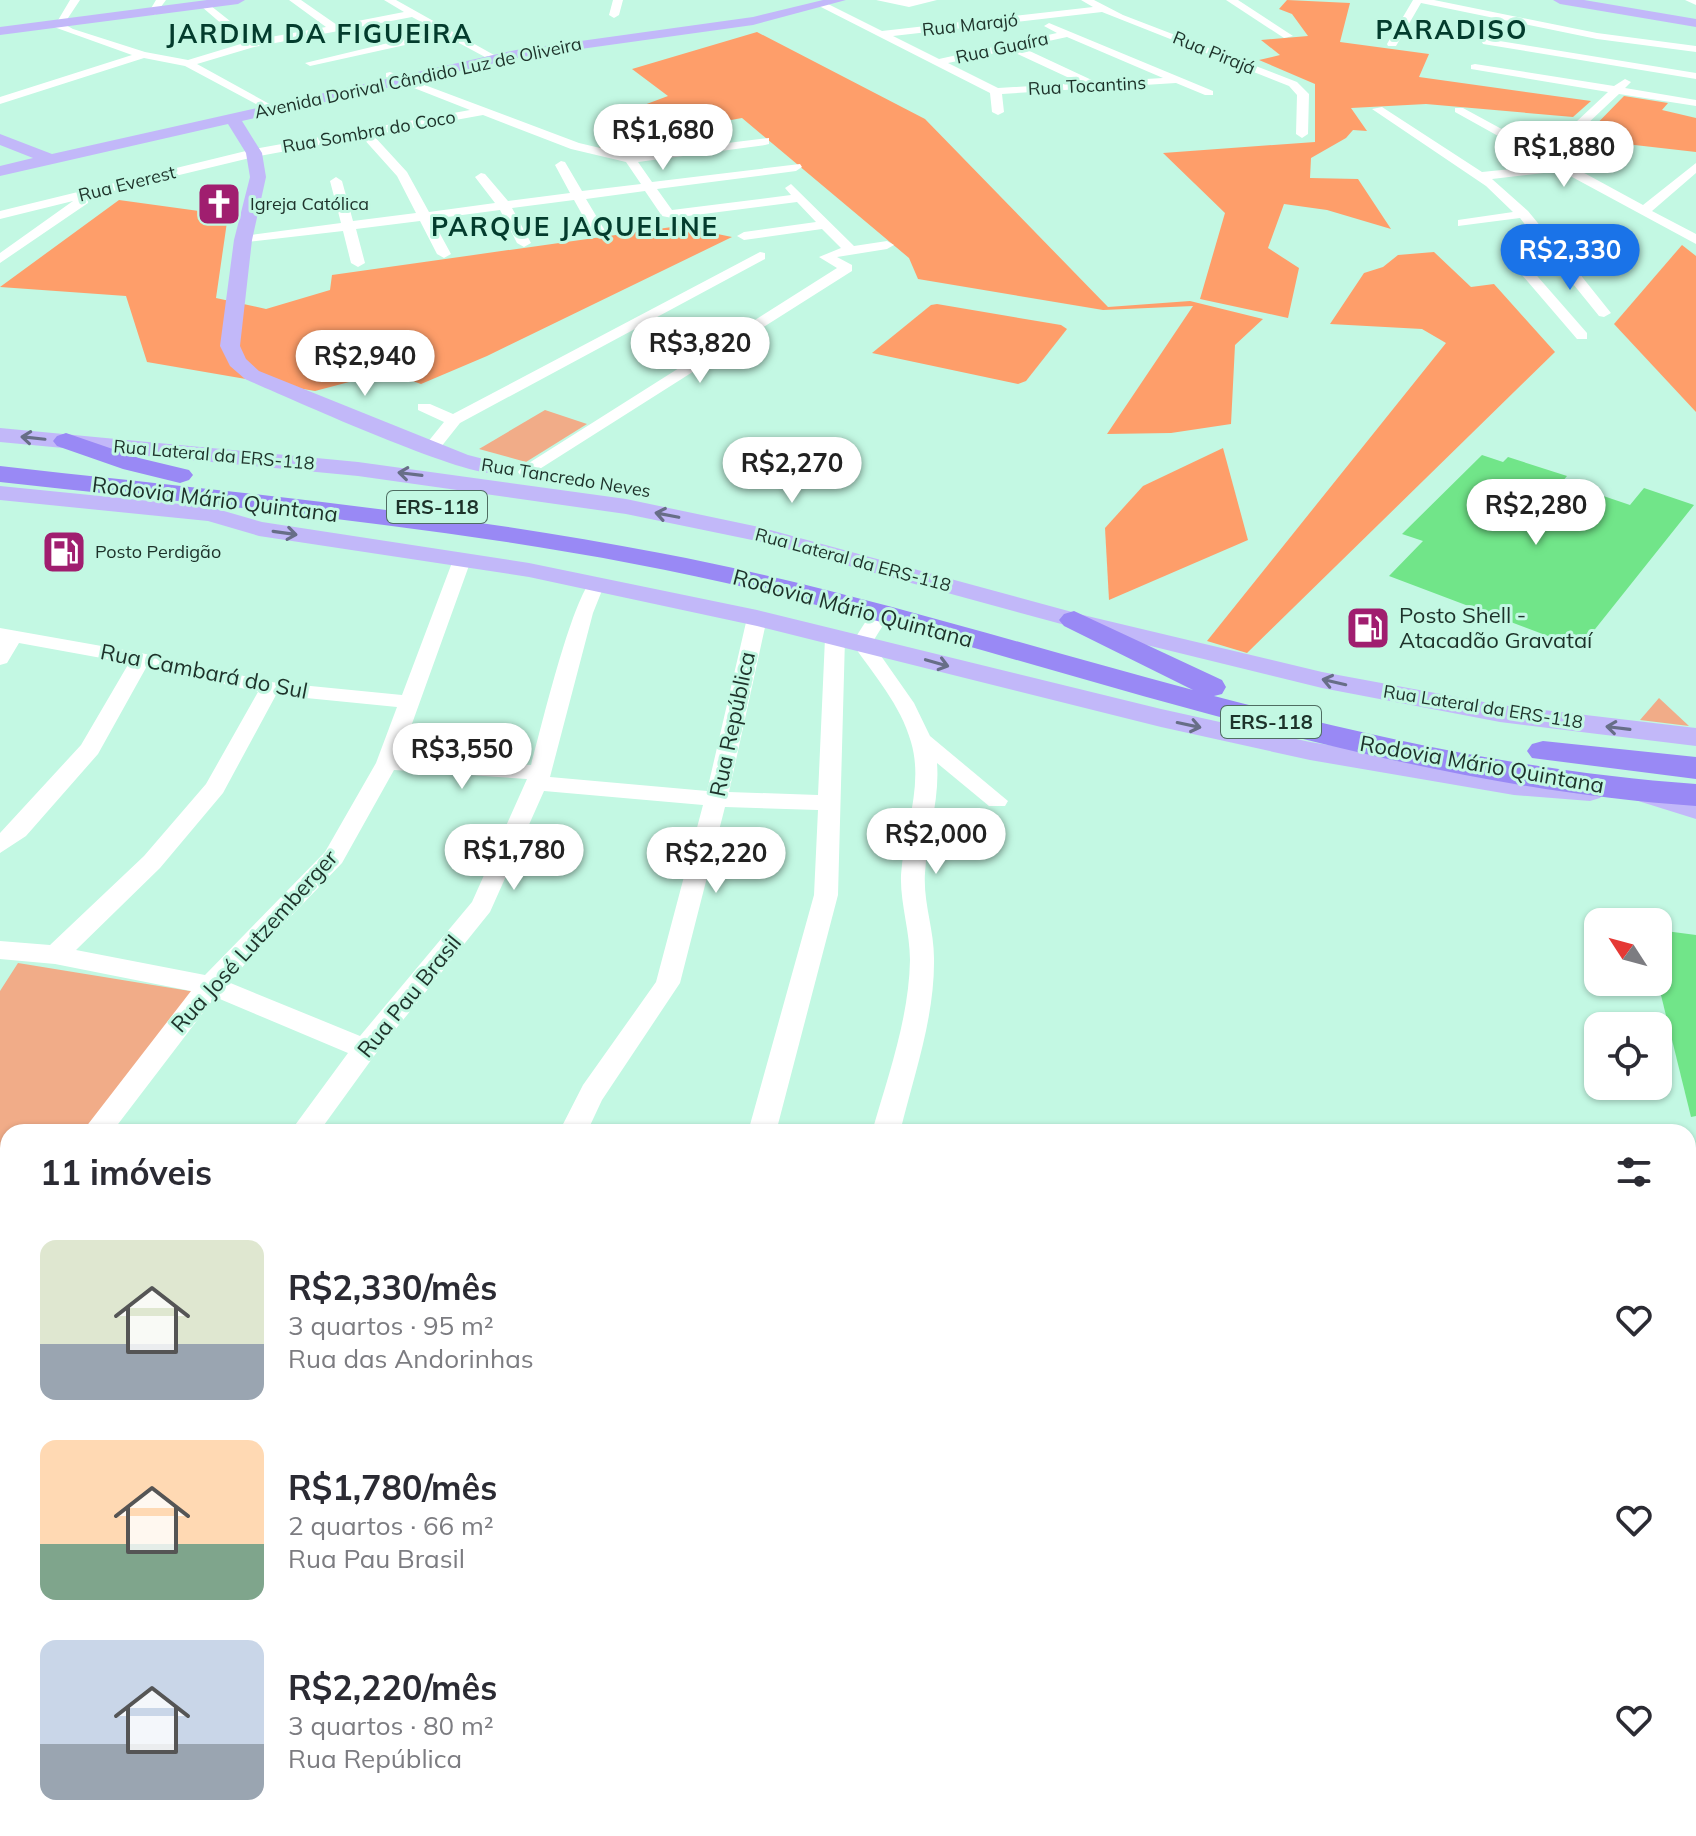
<!DOCTYPE html>
<html lang="pt">
<head>
<meta charset="utf-8">
<style>
  :root { --surface:#fff; --page:#f2f2f3; --text:#2b2b33; --muted:#7c7c81; --accent:#1a73e8 }
  body { margin:0; font-family:Mulish,sans-serif; background:var(--page); color:var(--text); height:100vh; display:flex; flex-direction:column; font-size:30px; white-space:nowrap }
  * { box-sizing:border-box; margin:0 }
  p { font-size:26px; color:var(--muted) }
  .icon { flex:none; width:44px; height:44px; fill:none; stroke:currentColor; stroke-width:2; stroke-linecap:round; stroke-linejoin:round }
  .map { position:relative; flex:1; overflow:hidden }
  .drawer { position:absolute; left:0px; top:1124px; width:1696px; height:712px; display:flex; flex-direction:column; background:var(--surface); border-radius:24px 24px 0 0; box-shadow:0 2px 6px #0004 }
  .drawer>* { flex:none }
  .needle { width:52px; rotate:306deg }
  .tools { position:absolute; left:1584px; top:908px; display:grid; gap:16px }
  .tools a { display:grid; place-items:center; width:88px; height:88px; border-radius:16px; background:var(--surface); box-shadow:0 2px 6px #0004; font-size:40px }
  .price { position:absolute; translate:-50% -68px; padding:0 18px; border-radius:28px; background:#fff; color:#222; font-size:26px; line-height:52px; filter:drop-shadow(0 2px 4px #0008) }
  .price::after { content:''; position:absolute; left:50%; top:48px; width:24px; height:18px; margin-left:-12px; background:inherit; clip-path:polygon(0 0,100% 0,50% 100%) }
  .price.active { background:var(--accent); color:#fff }
  ul { padding:0; list-style:none }
  li { display:flex; align-items:center; gap:24px; height:200px; padding:0 40px }
  li span { display:grid; place-items:center; flex:none; width:224px; height:160px; border-radius:16px; color:#555 }
  li>.icon { margin-inline-start:auto }
  span .icon { width:96px; height:96px; fill:#fffc; stroke-width:1 }
  li b { font-size:34px }
  h2 { display:flex; justify-content:space-between; align-items:center; height:96px; padding:0 40px; font-size:34px }
  .map>svg:first-child { display:block }
  .green { fill:#f1ac88 }
  .forest { fill:#fe9e6a }
  .building { fill:#71e589 }
  .lines { fill:none; stroke-linecap:round; stroke-linejoin:round }
  .minor { fill:#fff; fill-rule:evenodd }
  .major { fill:#c2b8f9; fill-rule:evenodd }
  .highway { fill:#9989f5; fill-rule:evenodd }
  .oneway { stroke:#676e87 }
  .labels { text-anchor:middle; stroke-width:6; stroke-linejoin:round; paint-order:stroke }
  .far-street-label { font-size:18px; fill:#1d322a; stroke:#c3f8e3 }
  .far-poi-label { font-size:18px; fill:#1d322a; stroke:#c3f8e3; text-anchor:start }
  .shield { fill:#c3f8e3; stroke:#4f6d62; stroke-width:2 }
  .shield-label { font-size:20px; font-weight:bold; fill:#1d322a }
  .street-label { font-size:22px; fill:#1d322a; stroke:#c3f8e3 }
  .poi-label { font-size:22px; fill:#1d322a; stroke:#c3f8e3; text-anchor:start }
  .far-district-label { font-size:26px; font-weight:bold; letter-spacing:2px; fill:#033c2d; stroke:#c3f8e3 }
</style>
</head>
<body>
<div class="map">
<svg width="1696" height="1836" viewBox="0 0 1696 1836">
  <rect width="100%" height="100%" fill="#c3f8e3"/>
  <!-- green -->
  <g class="green">
    <path d="M666,135l14,16 -47,6 -35,-9z"/>
    <path d="M545,410l42,14 -61,38 -47,-13z"/>
    <path d="M1659,698l30,28 -49,-6z"/>
    <path d="M18,963l178,29 -113,140h-75v119l-8,18v-278z"/>
  </g>
  <!-- forest -->
  <g class="forest">
    <path d="M1287,0l63,3 -10,39 89,12 -10,23 172,24 -18,16 -147,-13 -75,4 16,23 -14,-1 -7,8 -35,20 -1,20 48,1 33,50 -64,-19 -43,-6 -16,44 31,20 -11,50 -88,-19 25,-86 -62,-60 152,-11v-58l-56,-24 21,-5 -19,-15 47,-4 -16,-22 -13,-5z"/>
    <path d="M757,32l168,87 183,188 82,-6 73,18 -28,26 -4,79 -60,9 -64,1 86,-128 -90,4 -185,-31 -9,-21 -167,-140 -65,12 -33,-25 24,-9 -36,-27z"/>
    <path d="M1624,96l44,7 -6,7 34,8v34l-114,-13z"/>
    <path d="M119,200l109,15 -12,83 50,11 64,-19 2,-15 347,-49 53,11 -245,119 -66,28 -34,-12 -72,19 -168,-29 -21,-66 -126,-9z"/>
    <path d="M1682,245l14,11v156l-82,-88z"/>
    <path d="M1434,252l37,35 23,-3 61,68 -308,301 -40,-12 239,-298 -24,-14 -92,-5 34,-51 19,-6 15,-12z"/>
    <path d="M937,304l124,21 6,4 -41,52 -8,3 -146,-31 59,-48z"/>
    <path d="M1223,448l25,92 -139,60 -4,-72 38,-42z"/>
  </g>
  <!-- building -->
  <g class="building">
    <path d="M1482,455l21,7 5,-5 59,19 -5,6 68,23 14,-17 50,17 -114,143 -191,-72 34,-35 -21,-7z"/>
    <path d="M1658,930l38,5v181l-5,1 -33,-134z"/>
  </g>
  <g class="lines">
    <!-- minor -->
    <g class="minor">
      <path d="M70,0h10l-16,24 9,5 72,23 43,8 56,-17 -42,-36 -1,-2 5,-3 48,38 72,-13 -37,-27h12l36,25 67,-13 -20,-12h12l98,55 -9,2 -39,-21 -136,30 -5,-3 133,-32 -26,-14 -158,30 -57,17 76,42 2,2 -6,3 -84,-45 -41,-8 -144,46v-7l132,-42 -78,-28z"/>
      <path d="M156,0h10l-11,15h-8z"/>
      <path d="M613,0h10l-4,15 -5,3 -5,-3z"/>
      <path d="M876,0h61l-28,7z"/>
      <path d="M1081,0h13l29,15 174,67 12,12 -1,40 -6,4 -6,-4 1,-39 -8,-9 -187,-74 -209,24 46,23 118,-26 -13,-7 5,-3 164,68v4h-8l-29,-12 -174,11 2,18 -6,3 -6,-3 -2,-19 -173,-88 9,-2 56,28 211,-24zM1067,37l96,41 -67,4 -75,-35zM1009,50l71,33 -82,5 -50,-25z"/>
      <path d="M1226,0h12l55,36 -9,2z"/>
      <path d="M1413,0h21l163,33 99,13v6l-99,-13 -176,-36 -25,43h-8l-1,-2z"/>
      <path d="M1685,0h11v5z"/>
      <path d="M1487,39l209,34v6l-213,-35 -1,-2z"/>
      <path d="M1475,64l139,22 11,-7 6,3 -6,6 71,12v6l-77,-12 -66,62 90,49 53,-42v10l-44,38 44,23v10l-135,-73 -69,8 36,32 37,45 61,-15 7,4 -62,18 40,50 -7,4 -5,-1 -51,-63 -24,8 63,72v6h-10l-67,-78 6,-9 26,-6 -22,-28 -62,8v-6l55,-8 -27,-26 -114,-77 10,-2 100,65 68,-7 -95,-53v-4h8l81,44 64,-60 -137,-23v-4z"/>
      <path d="M390,72l189,71 51,12 139,-17v6l-4,1 -127,17 14,20 148,-18 2,3 -6,4 -139,18 15,21 119,-15 -6,-7 6,-4 63,62 33,-5 7,4 -7,4 -50,8 15,8v6l-325,206 -6,-1 -3,-4 3,-4 316,-200 -18,-11 22,-9 -19,-19 -78,11 -7,-4 7,-4 72,-10 -19,-20 -125,16 -10,-2 -17,-25 -59,8 21,35 -7,4 -7,-4 -19,-34 -62,8 19,35 -7,4 -7,-4 -17,-33 -68,9 19,35 -7,4 -7,-4 -17,-33 -64,8 9,34 -7,4 -7,-4 -8,-32 -105,12 -2,-3 7,-4 98,-13 -11,-42 6,-4 6,4 11,40 63,-8 -19,-37 -35,-39 -108,20 -166,40v6l-88,60v-10l73,-52 -73,18v-8l254,-62 216,-39 -84,-33v-4zM483,115l88,34 55,13 15,22 -59,7 -17,-29 -4,-1 -6,4 15,28 -62,8 -23,-27 -4,-1 -6,4 20,26 -66,9 -22,-40 -34,-37z"/>
      <path d="M760,252l5,1v6l-305,164 -23,29 -6,1 -8,-5 21,-26 -26,-12v-6h12l23,10z"/>
      <path d="M462,554l9,6 -71,197 131,8c8,-28 44,-182 65,-188l9,6 -12,30 -43,164 157,14 40,-173 10,-6 10,6 -38,174 89,3 7,-157 10,-6 10,6 -7,257 -62,237h-28l66,-237 4,-85 -93,-3 -45,176 -78,117 -15,32h-28l24,-47 73,-103 47,-177 -159,-14 -54,121 -116,144 -55,76h-29l58,-79 -133,-56 -103,135h-30l109,-141 -136,-27 -55,-5v-18l50,4 94,-89 62,-72 52,-92 -111,-26 -49,88 -72,82 -26,17v-20l81,-88 48,-82 -110,-20 -12,20 -7,2v-37l141,25 129,29 132,13 51,-135zM276,695l121,12 -21,56 -51,89 -120,123 -129,-25 84,-82 63,-75zM394,770l133,9 -55,123 -112,134 -132,-54 114,-119z"/>
      <path d="M880,608l10,6 -18,29 42,60 16,33 78,65 -3,5h-16l-52,-43c3,37 -10,73 -12,110 -2,29 9,56 9,85 1,59 -20,117 -34,174h-28c16,-56 37,-114 38,-172 0,-29 -10,-57 -9,-85 3,-45 23,-89 10,-133 -10,-37 -38,-68 -59,-99l21,-33z"/>
      <path d="M8,1269v42l-8,3v-42z"/>
      <path d="M0,1535l8,1v34l-8,-1z"/>
      <path d="M29,1828h38l-3,8h-38z"/>
      <path d="M264,1828h39l-3,8h-39z"/>
      <path d="M530,1828h38l-3,8h-38z"/>
    </g>
    <!-- major -->
    <g class="major">
      <path d="M207,0h38l-7,4 -238,31v-8z"/>
      <path d="M823,0h23l-93,25 -237,33 -274,63 20,32 4,24 -14,63 -12,106 6,13 13,12 209,84 31,8 3,5 -3,5c-30,7 -214,-77 -254,-94l-15,-13 -10,-20 14,-106 16,-63 -4,-24 -18,-29 -228,52v-10l33,-8 -33,-13v-11l52,20 464,-104 237,-33z"/>
      <path d="M1553,0h31l112,19v8l-136,-23z"/>
      <path d="M0,428l358,34 268,37 133,28 324,88 239,57 178,33 196,23v18l-196,-24 -178,-34 -257,-63 -308,-84 -131,-27 -268,-38 -358,-34z"/>
      <path d="M0,486l210,21 52,15 267,41 228,47 404,99 149,33 204,33 76,6 10,3 5,7 -5,7 -10,3 -76,-6 -204,-35 -149,-33 -404,-101 -228,-49 -270,-41 -51,-15 -208,-21z"/>
      <path d="M1645,783l51,16v20l-61,-19 -5,-7 5,-7z"/>
    </g>
    <!-- highway -->
    <g class="highway">
      <path d="M66,433l73,25 50,12 4,5 -4,5 -9,3 -57,-14 -66,-23 -4,-5 4,-5z"/>
      <path d="M0,466c221,25 442,45 660,87 180,34 356,90 533,137l-129,-64 -5,-6 5,-6 10,-3 148,69 4,7 -4,7 -8,2c157,41 320,77 482,88v22c-322,-22 -628,-141 -939,-216 -248,-59 -504,-80 -757,-108z"/>
      <path d="M1543,741l153,16v22l-164,-21 -5,-7 5,-7z"/>
    </g>
  </g>
  <!-- one-way arrows -->
  <defs><path id="oneway-shaft" d="M-6 0H5M1.5-3L5.5 0L1.5 3" fill="none" stroke-width="1.6" stroke-linecap="round" stroke-linejoin="round" transform="scale(2)"/></defs>
  <g class="oneway">
    <use href="#oneway-shaft" transform="translate(33 438) rotate(-174)"/>
    <use href="#oneway-shaft" transform="translate(410 474) rotate(-173)"/>
    <use href="#oneway-shaft" transform="translate(667 515) rotate(-169)"/>
    <use href="#oneway-shaft" transform="translate(285 533) rotate(8)"/>
    <use href="#oneway-shaft" transform="translate(937 663) rotate(16)"/>
    <use href="#oneway-shaft" transform="translate(1334 682) rotate(-167)"/>
    <use href="#oneway-shaft" transform="translate(1189 725) rotate(12)"/>
    <use href="#oneway-shaft" transform="translate(1618 728) rotate(-173)"/>
  </g>
  <!-- icons -->
  <defs>
    <g id="church-square" transform="scale(2.3)"><rect x="-9" y="-9" width="18" height="18" rx="4" fill="#a01e6f" stroke="#c3f8e3"/><path d="M-1.2-6h2.4v3.5h3.3v2.4h-3.3V6h-2.4V-.1h-3.3v-2.4h3.3Z" fill="#fff"/></g>
    <g id="fuel-square" transform="scale(2.3)"><rect x="-9" y="-9" width="18" height="18" rx="4" fill="#a01e6f" stroke="#c3f8e3"/><path d="M-5.5-6h7V0h2V4h1.3V-2.5L3-4.5l.8-.8L6-3V5H2.5V1h-1V6h-7ZM-4.2-4.7v3.2H.2V-4.7Z" fill="#fff"/></g>
  </defs>
  <g fill-rule="evenodd">
    <use href="#church-square" x="219" y="204"/>
    <use href="#fuel-square" x="64" y="552"/>
    <use href="#fuel-square" x="1368" y="628"/>
  </g>
  <g class="labels">
    <!-- far-street labels -->
    <g class="far-street-label">
      <text transform="translate(970 25) rotate(-6)" y="6">Rua Marajó</text>
      <text transform="translate(1002 48) rotate(-12)" y="6">Rua Guaíra</text>
      <text transform="translate(1214 53) rotate(22)" y="6">Rua Pirajá</text>
      <text transform="translate(418 78) rotate(-12)" y="6">Avenida Dorival Cândido Luz de Oliveira</text>
      <text transform="translate(1087 86) rotate(-3)" y="6">Rua Tocantins</text>
      <text transform="translate(369 132) rotate(-10)" y="6">Rua Sombra do Coco</text>
      <text transform="translate(127 184) rotate(-14)" y="6">Rua Everest</text>
      <text transform="translate(214 455) rotate(5)" y="6">Rua Lateral da ERS-118</text>
      <text transform="translate(566 478) rotate(9)" y="6">Rua Tancredo Neves</text>
      <text transform="translate(853 560) rotate(15)" y="6">Rua Lateral da ERS-118</text>
      <text transform="translate(1483 707) rotate(9)" y="6">Rua Lateral da ERS-118</text>
    </g>
    <!-- far-poi labels -->
    <g class="far-poi-label">
      <text x="250" y="210">Igreja Católica</text>
      <text x="95" y="558">Posto Perdigão</text>
    </g>
    <!-- shield labels -->
    <g class="shield">
      <rect x="387" y="491" width="100" height="32" rx="6"/>
      <rect x="1221" y="706" width="100" height="32" rx="6"/>
    </g>
    <g class="shield-label">
      <text x="437" y="514">ERS-118</text>
      <text x="1271" y="729">ERS-118</text>
    </g>
    <!-- street labels -->
    <g class="street-label">
      <text transform="translate(215 499) rotate(7)" y="8">Rodovia Mário Quintana</text>
      <text transform="translate(853 608) rotate(15)" y="8">Rodovia Mário Quintana</text>
      <text transform="translate(204 671) rotate(11)" y="8">Rua Cambará do Sul</text>
      <text transform="translate(732 724) rotate(-78)" y="8">Rua República</text>
      <text transform="translate(1482 764) rotate(10)" y="8">Rodovia Mário Quintana</text>
      <text transform="translate(254 941) rotate(-48)" y="8">Rua José Lutzemberger</text>
      <text transform="translate(409 996) rotate(-51)" y="8">Rua Pau Brasil</text>
    </g>
    <!-- poi labels -->
    <g class="poi-label">
      <text x="1399" y="623">Posto Shell -<tspan x="1399" dy="25">Atacadão Gravataí</tspan></text>
    </g>
    <!-- far-district labels -->
    <g class="far-district-label">
      <text x="1452" y="39">PARADISO</text>
      <text x="320" y="43">JARDIM DA FIGUEIRA</text>
      <text x="575" y="236">PARQUE JAQUELINE</text>
    </g>
  </g>
</svg>
<div class="tools">
<a><svg class="needle" viewBox="-14 -14 28 28"><path d="M0-13l5 13h-10z" fill="#e53935"/><path d="M0 13l5-13h-10z" fill="#7c7c81"/></svg></a>
<a><svg class="icon" aria-label="locate" viewBox="0 0 24 24"><circle cx="12" cy="12" r="6"/><path d="M12 2v4M12 18v4M2 12h4M18 12h4"/></svg></a>
</div>
<b class="price" style="left:663px;top:172px">R$1,680</b>
<b class="price" style="left:1564px;top:189px">R$1,880</b>
<b class="price active" style="left:1570px;top:292px">R$2,330</b>
<b class="price" style="left:700px;top:385px">R$3,820</b>
<b class="price" style="left:365px;top:398px">R$2,940</b>
<b class="price" style="left:792px;top:505px">R$2,270</b>
<b class="price" style="left:1536px;top:547px">R$2,280</b>
<b class="price" style="left:462px;top:791px">R$3,550</b>
<b class="price" style="left:936px;top:876px">R$2,000</b>
<b class="price" style="left:514px;top:892px">R$1,780</b>
<b class="price" style="left:716px;top:895px">R$2,220</b>
<section class="drawer">
<h2>11 imóveis<svg class="icon" aria-label="filters" viewBox="0 0 24 24"><path d="M4 7h16M4 17h16"/><circle cx="9" cy="7" r="2"/><circle cx="15" cy="17" r="2"/></svg></h2>
<ul>
<li><span style="background:linear-gradient(#dfe7d0 65%,#9aa5b1 0)"><svg class="icon" aria-label="home" viewBox="0 0 24 24"><path d="M3 11l9-7 9 7M6 9v11h12V9"/></svg></span><div><b>R$2,330/mês</b><p>3 quartos · 95 m²</p><p>Rua das Andorinhas</p></div><svg class="icon" aria-label="heart" viewBox="0 0 24 24"><path d="M12 20l-8-8c-3-5 5-10 8-4 3-6 11-1 8 4z"/></svg></li>
<li><span style="background:linear-gradient(#ffd9b3 65%,#7fa58c 0)"><svg class="icon" aria-label="home" viewBox="0 0 24 24"><path d="M3 11l9-7 9 7M6 9v11h12V9"/></svg></span><div><b>R$1,780/mês</b><p>2 quartos · 66 m²</p><p>Rua Pau Brasil</p></div><svg class="icon" aria-label="heart" viewBox="0 0 24 24"><path d="M12 20l-8-8c-3-5 5-10 8-4 3-6 11-1 8 4z"/></svg></li>
<li><span style="background:linear-gradient(#c9d6e8 65%,#9aa5b1 0)"><svg class="icon" aria-label="home" viewBox="0 0 24 24"><path d="M3 11l9-7 9 7M6 9v11h12V9"/></svg></span><div><b>R$2,220/mês</b><p>3 quartos · 80 m²</p><p>Rua República</p></div><svg class="icon" aria-label="heart" viewBox="0 0 24 24"><path d="M12 20l-8-8c-3-5 5-10 8-4 3-6 11-1 8 4z"/></svg></li>
</ul>
</section>
</div>
</body>
</html>
